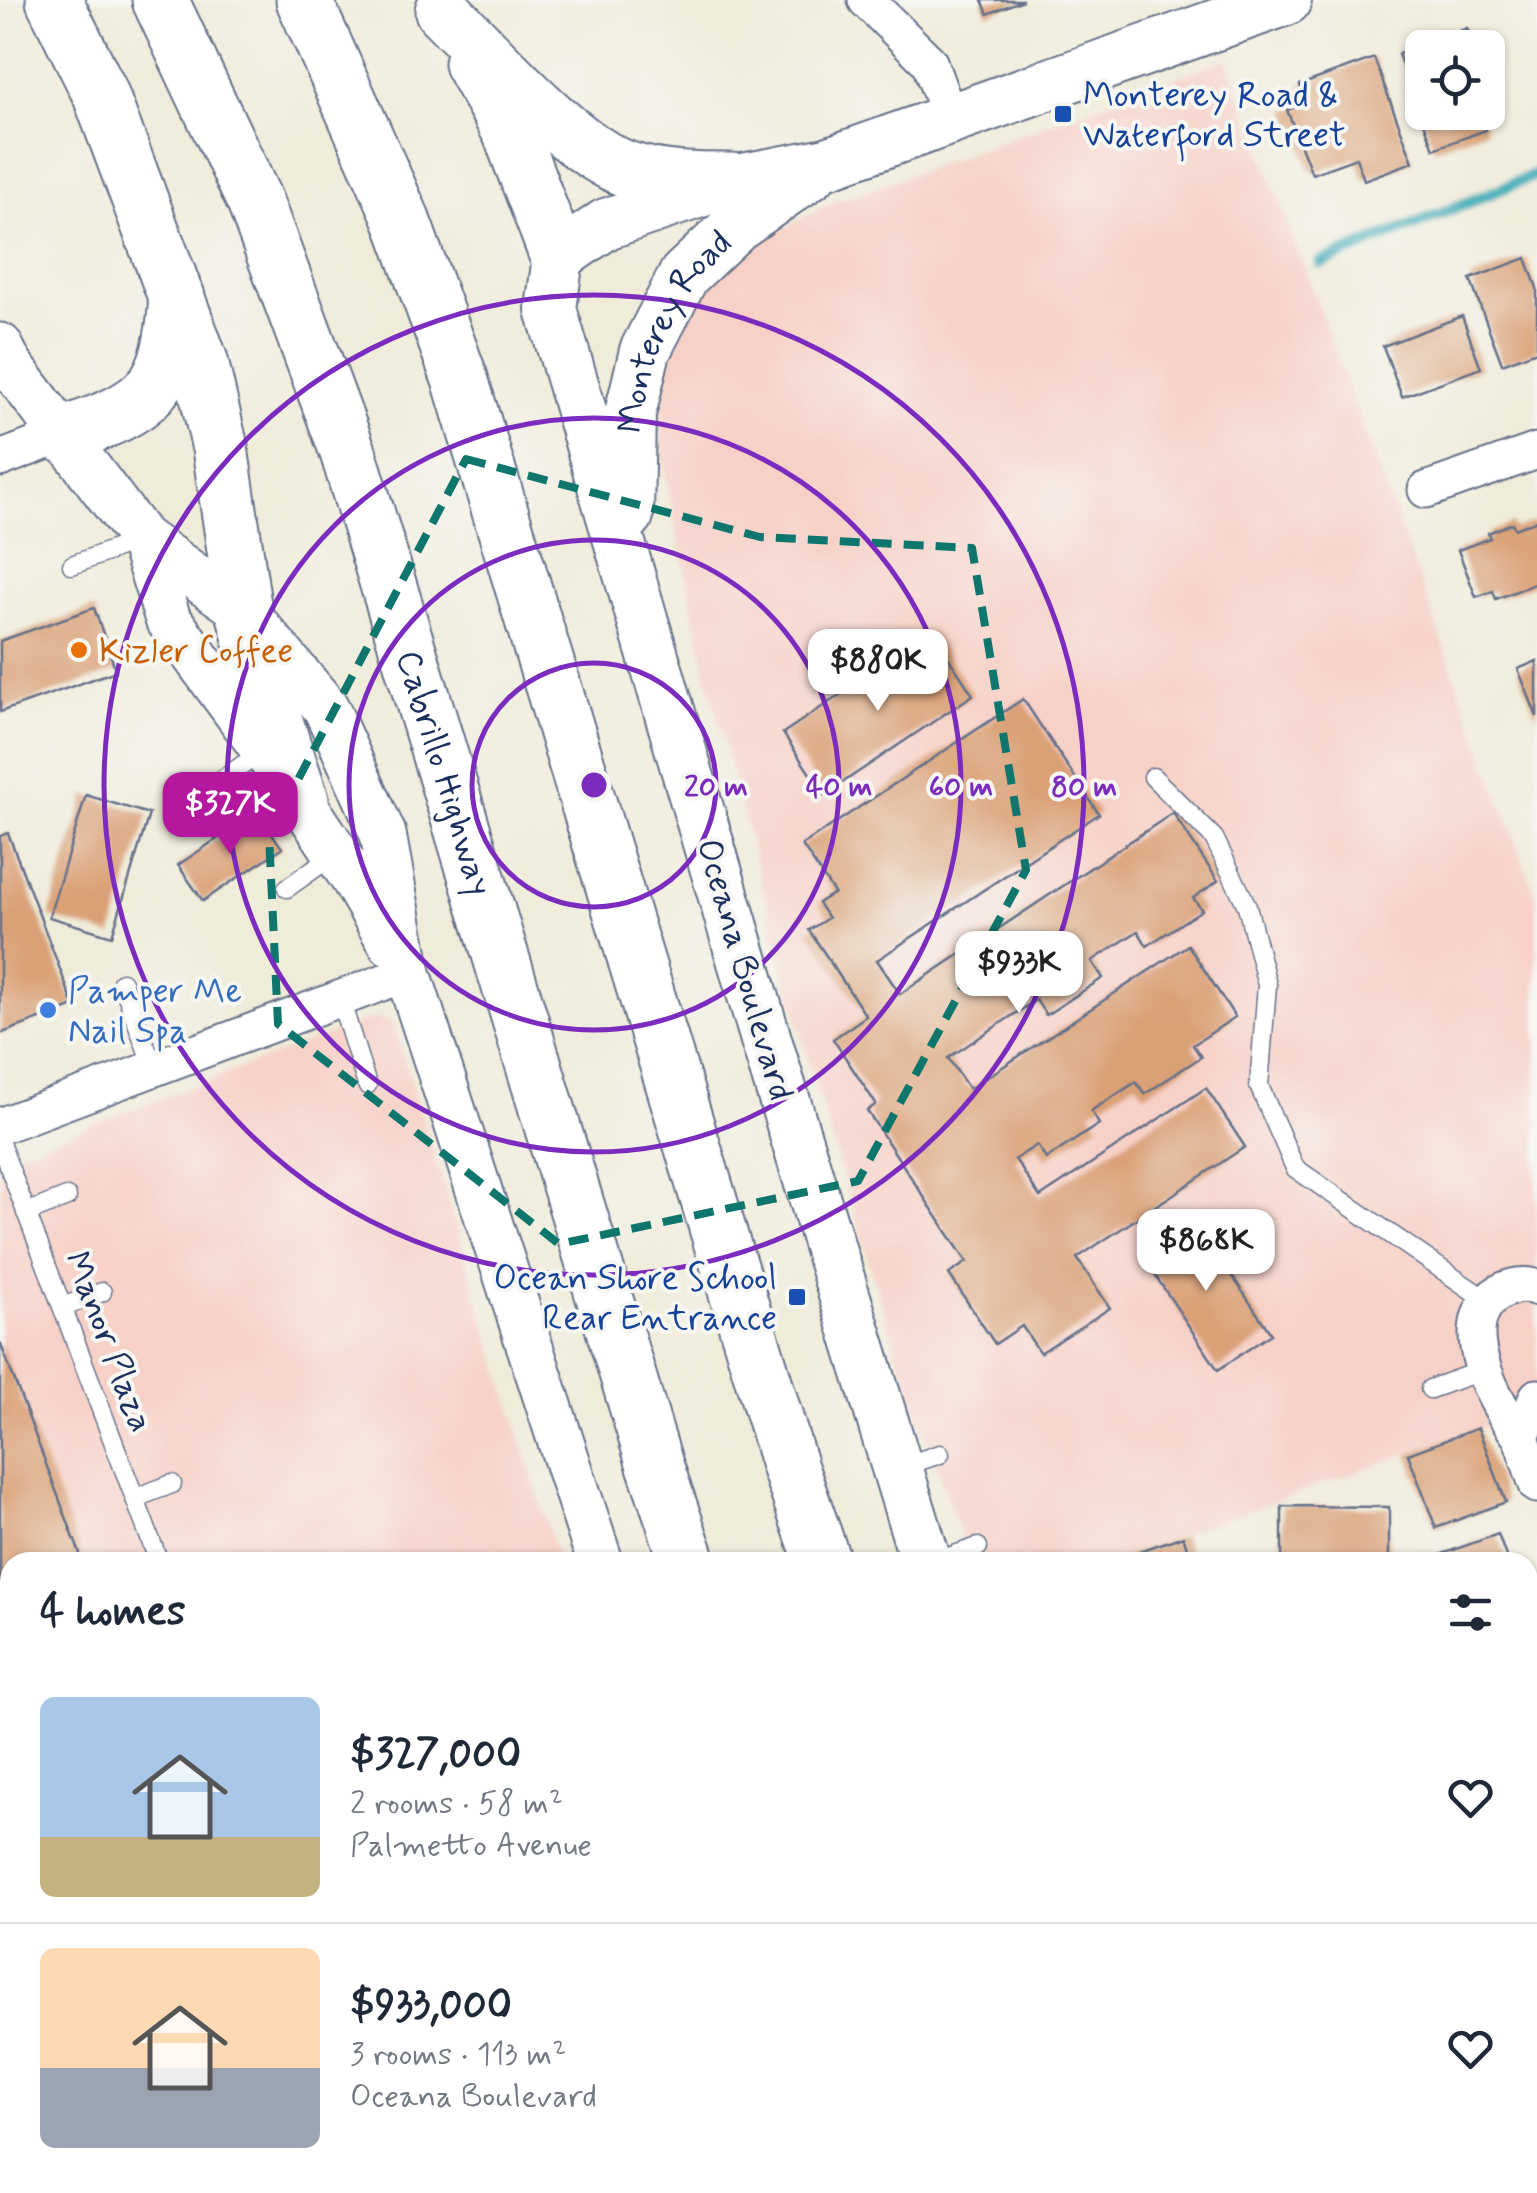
<!DOCTYPE html>
<html lang="en">
<head>
<meta charset="utf-8">
<style>
  :root { --surface:#fff; --page:#f2f2f3; --text:#1f2937; --muted:#747a83; --line:#e0e1e3; --accent:#b5179e }
  body { margin:0; font-family:Mynerve,sans-serif; background:var(--page); color:var(--text); height:100vh; display:flex; flex-direction:column; font-size:38px; white-space:nowrap }
  * { box-sizing:border-box; margin:0 }
  p { font-size:32px; color:var(--muted) }
  .icon { flex:none; width:55px; height:55px; fill:none; stroke:currentColor; stroke-width:2; stroke-linecap:round; stroke-linejoin:round }
  .map { position:relative; flex:1; overflow:hidden }
  .details { position:absolute; left:0px; top:1552px; width:1538px; height:642px; display:flex; flex-direction:column; background:var(--surface); border-radius:30px 30px 0 0; box-shadow:0 2px 8px #0004 }
  .details>* { flex:none }
  .fabs { position:absolute; left:1405px; top:30px; display:grid; gap:20px }
  .fabs a { display:grid; place-items:center; width:100px; height:100px; border-radius:15px; background:var(--surface); box-shadow:0 2px 8px #0004; font-size:50px }
  .price { position:absolute; translate:-50% -85px; padding:0 22px; border-radius:20px; background:#fff; color:#222; font-size:32px; line-height:65px; filter:drop-shadow(0 2px 5px #0008) }
  .price::after { content:''; position:absolute; left:50%; top:60px; width:30px; height:22px; margin-left:-15px; background:inherit; clip-path:polygon(0 0,100% 0,50% 100%) }
  .price.current { background:var(--accent); color:#fff }
  ul { padding:0; list-style:none }
  li { display:flex; align-items:center; gap:30px; height:250px; padding:0 40px }
  li+li { border-top:2px solid var(--line) }
  li span { display:grid; place-items:center; flex:none; width:280px; height:200px; border-radius:15px; color:#555 }
  li>.icon { margin-inline-start:auto }
  span .icon { width:120px; height:120px; fill:#fffc; stroke-width:1 }
  li b { font-size:42px }
  h2 { display:flex; justify-content:space-between; align-items:center; height:120px; padding:0 40px; font-size:42px }
  .map>svg:first-child { display:block }
  .built { fill:#f7d1c8 }
  .lines { fill:none; stroke-linecap:round; stroke-linejoin:round }
  .stream { stroke:#3aaab6; stroke-width:12 }
  .building { fill:#daa076 }
  .service-casing { stroke:#667189; stroke-width:21 }
  .minor-casing { stroke:#667189; stroke-width:39 }
  .tertiary-casing { stroke:#667189; stroke-width:49 }
  .secondary-casing { stroke:#667189; stroke-width:54 }
  .motorway-casing { stroke:#667189; stroke-width:59 }
  .service { stroke:#fff; stroke-width:18 }
  .minor { stroke:#fff; stroke-width:35 }
  .tertiary { stroke:#fff; stroke-width:45 }
  .secondary { stroke:#fff; stroke-width:50 }
  .motorway { stroke:#fff; stroke-width:55 }
  .marked { fill:none; stroke:#0f766e; stroke-width:8; stroke-dasharray:20 12; stroke-linejoin:round }
  .ring { fill:none; stroke:#7b2cbf; stroke-width:5 }
  .transit-dot { fill:#1a4fb4; stroke:#f6f6f2; stroke-width:4 }
  .food-dot { fill:#e8710a; stroke:#f6f6f2; stroke-width:4 }
  .shop-dot { fill:#3f7fe0; stroke:#f6f6f2; stroke-width:4 }
  .labels { text-anchor:middle; stroke-width:8; stroke-linejoin:round; paint-order:stroke }
  .transit-label { font-size:35px; fill:#164399; stroke:#f6f6f2; text-anchor:start }
  .street-label { font-size:35px; fill:#1b2f5e; stroke:#f6f6f2 }
  .food-label { font-size:35px; fill:#c56008; stroke:#f6f6f2; text-anchor:start }
  .shop-label { font-size:35px; fill:#366cbe; stroke:#f6f6f2; text-anchor:start }
  .centre { fill:#7b2cbf; stroke:#f6f6f2; stroke-width:5 }
  .ring-label { font-size:30px; text-anchor:middle; font-weight:bold; fill:#7b2cbf; stroke:#f6f6f2; stroke-width:8; stroke-linejoin:round; paint-order:stroke }
</style>
</head>
<body>
<div class="map">
<svg width="1537" height="2193" viewBox="0 0 1537 2193">
  <rect width="100%" height="100%" fill="#f6f6f2"/>
  <filter id="ink" filterUnits="userSpaceOnUse"><feTurbulence type="fractalNoise" baseFrequency=".01" numOctaves="2"/><feDisplacementMap in="SourceGraphic" scale="20" xChannelSelector="R" yChannelSelector="G"/><feConvolveMatrix kernelMatrix="1 2 1 2 8 2 1 2 1" color-interpolation-filters="sRGB"/></filter>
  <filter id="wash" filterUnits="userSpaceOnUse"><feTurbulence type="fractalNoise" baseFrequency=".0048" numOctaves="4" result="noise"/><feDisplacementMap in="SourceGraphic" scale="40" xChannelSelector="R" yChannelSelector="G"/><feGaussianBlur stdDeviation="2.25" result="paint"/><feColorMatrix in="noise" values="0 0 0 0 0 0 0 0 0 0 0 0 0 0 0 0 0 1.4 0 .05"/><feComposite in="paint" operator="in"/></filter>
  <g filter="url(#wash)">
    <rect width="100%" height="100%" fill="#f0ecda"/>
    <!-- built -->
    <g class="built">
      <path d="M1227,59l310,839v533l-59,-3 -372,134h-137l-78,-227 -87,-289 -95,-361 -49,-234 1,-54 12,-50 21,-44 34,-37 46,-33 53,-28z"/>
      <path d="M372,1018l17,3 6,7 164,534h-549v365l-10,-26v-741z"/>
      <path d="M109,2185h357l-22,8h-332z"/>
    </g>
    <g class="lines">
      <!-- stream -->
      <path class="stream" d="M1321,263l216,-89"/>
    </g>
    <g id="blocks">
      <!-- building -->
      <g class="building">
        <path d="M982,0h41l-35,14z"/>
        <path d="M1467,28l8,20h-53v64h58l6,18 -52,19 -36,-95z"/>
        <path d="M1374,58l39,104 -49,18 -8,-22 -44,16 -25,-64 19,-7 -6,-18z"/>
        <path d="M1526,258l11,30v63l-35,13 -32,-85z"/>
        <path d="M1462,316l19,52 -79,29 -19,-51z"/>
        <path d="M1537,520v63l-41,16 -3,-8 -17,6 -18,-47 32,-12 -2,-5 24,-10 3,6z"/>
        <path d="M94,608l22,63 -116,41v-71z"/>
        <path d="M932,633l41,62 -149,100 -41,-62z"/>
        <path d="M1537,661v56l-19,-48z"/>
        <path d="M1023,699l76,115 -222,146 23,34 273,-181 45,68 -25,17 9,12 -55,36 -9,-15 -46,30 11,17 -57,37 -10,-15 -88,58 21,31 219,-144 47,72 -42,28 8,12 -56,37 -9,-12 -45,29 8,13 -53,35 -9,-14 -22,14 25,38 166,-109 39,59 -168,111 33,50 -70,45 -18,-27 -27,18 -46,-70 18,-12 -100,-151 9,-7 -43,-65 33,-23 -57,-86 19,-12 -10,-15 16,-10 -32,-48z"/>
        <path d="M86,795l63,19 -37,122 -63,-19z"/>
        <path d="M257,812l25,36 -79,53 -25,-36z"/>
        <path d="M8,833l66,173 -74,28v-198z"/>
        <path d="M1194,1219l77,115 -53,36 -77,-116z"/>
        <path d="M0,1342l83,220h-73v317l-10,-26z"/>
        <path d="M1478,1428l28,74 -70,26 -28,-74z"/>
        <path d="M1282,1506l107,1v55h-107z"/>
        <path d="M1498,1534l10,28h-88z"/>
        <path d="M1183,1536l9,26h-84z"/>
        <path d="M1537,1919v75l-9,-25v-46z"/>
        <path d="M1528,2081l9,25v21l-9,4z"/>
        <path d="M0,2112l10,26v47h18l3,8h-31z"/>
        <path d="M131,2185h198l3,8h-198z"/>
      </g>
    </g>
  </g>
  <g filter="url(#ink)">
    <use href="#blocks" fill-opacity="0" stroke="#667189" stroke-width="2.5"/>
    <g class="lines">
      <!-- service casing -->
      <g class="service-casing">
        <g id="service">
          <path d="M72,565l70,-26"/>
          <path d="M1153,777l61,61 33,68 20,79 -8,101 36,82 191,132"/>
          <path d="M199,796l65,-46"/>
          <path d="M287,888l49,-35"/>
          <path d="M122,982l32,87"/>
          <path d="M340,999l27,86"/>
          <path d="M0,1143l159,419"/>
          <path d="M26,1213l41,-16"/>
          <path d="M63,1307l39,-15"/>
          <path d="M1430,1389l56,-20"/>
          <path d="M898,1468l42,-14"/>
          <path d="M135,1498l37,-14"/>
          <path d="M934,1562l44,-15"/>
          <path d="M0,1967l10,26"/>
          <path d="M84,2185l3,8"/>
          <path d="M396,2185l3,8"/>
        </g>
      </g>
      <!-- minor casing -->
      <g class="minor-casing">
        <g id="minor">
          <path d="M866,0l63,62 21,57"/>
          <path d="M0,459l63,-24"/>
          <path d="M1426,490l111,-39"/>
          <path d="M0,1126l408,-153"/>
          <path d="M1537,1288c-12,-5 -26,-2 -37,4 -51,29 -5,112 21,146l16,-41"/>
          <path d="M1521,1438l16,47"/>
          <path d="M607,2193l20,-8"/>
        </g>
      </g>
      <!-- tertiary casing -->
      <g class="tertiary-casing">
        <g id="tertiary">
          <path d="M0,346l9,18 133,175 102,72 82,97 57,126 25,139 192,589"/>
          <path d="M142,539l26,80 133,181 54,81 36,62"/>
          <path d="M1528,1808l9,-3"/>
        </g>
      </g>
      <!-- secondary casing -->
      <g class="secondary-casing">
        <g id="secondary">
          <path id="s1" d="M628,515l2,-101 15,-63 39,-76 52,-49 76,-53"/>
          <path d="M926,1562l-159,-519 -216,-734 7,-52 48,-33 126,-43 95,-18 459,-163"/>
          <path d="M805,2185l3,8"/>
          <path d="M1147,2185l3,8"/>
        </g>
      </g>
      <!-- motorway casing -->
      <g class="motorway-casing">
        <g id="motorway">
          <path d="M54,0l46,93 100,268 20,87 24,163 20,78 37,111"/>
          <path id="s2" d="M160,0l95,202 93,250 307,1013 33,97"/>
          <path d="M304,0l96,215 60,164 330,1089 33,94"/>
          <path d="M443,11c45,44 131,144 189,160 32,10 66,10 100,10"/>
          <path d="M472,63l38,68 48,126"/>
          <path d="M63,435c88,-29 107,-44 114,-138"/>
          <path d="M898,2185l2,8"/>
          <path d="M1033,2185l3,8"/>
        </g>
      </g>
      <!-- service -->
      <use href="#service" class="service"/>
      <!-- minor -->
      <use href="#minor" class="minor"/>
      <!-- tertiary -->
      <use href="#tertiary" class="tertiary"/>
      <!-- secondary -->
      <use href="#secondary" class="secondary"/>
      <!-- motorway -->
      <use href="#motorway" class="motorway"/>
    </g>
  </g>
  <!-- marked area -->
  <path class="marked" d="M466,459l294,78 212,11 54,322 -168,311 -299,63 -281,-220 -9,-189z"/>
  <!-- distance rings -->
  <g class="ring">
    <circle cx="594" cy="785" r="122"/>
    <circle cx="594" cy="785" r="245"/>
    <circle cx="594" cy="785" r="367"/>
    <circle cx="594" cy="785" r="490"/>
  </g>
  <!-- markers -->
  <g class="transit-dot">
    <rect x="1053" y="104" width="20" height="20" rx="5"/>
    <rect x="787" y="1287" width="20" height="20" rx="5"/>
  </g>
  <circle class="food-dot" cx="79" cy="650" r="10"/>
  <circle class="shop-dot" cx="48" cy="1010" r="10"/>
  <g class="labels">
    <!-- transit labels -->
    <g class="transit-label">
      <text x="1083" y="106">Monterey Road &amp;<tspan x="1083" dy="40">Waterford Street</tspan></text>
      <text x="777" y="1289" text-anchor="end">Ocean Shore School<tspan x="777" dy="40">Rear Entrance</tspan></text>
    </g>
    <!-- street labels -->
    <g class="street-label">
      <text dy="12" stroke="none"><textPath href="#s1" startOffset="195">Monterey Road</textPath></text>
      <text dy="12" stroke="none"><textPath href="#s2" startOffset="825">Cabrillo Highway</textPath></text>
      <text transform="translate(746 969) rotate(74)" y="12">Oceana Boulevard</text>
      <text transform="translate(110 1341) rotate(69)" y="12">Manor Plaza</text>
    </g>
    <!-- food labels -->
    <g class="food-label">
      <text x="99" y="662">Kizler Coffee</text>
    </g>
    <!-- shop labels -->
    <g class="shop-label">
      <text x="68" y="1002">Pamper Me<tspan x="68" dy="40">Nail Spa</tspan></text>
    </g>
  </g>
  <circle cx="594" cy="785" r="15" class="centre"/>
  <g class="ring-label">
    <text x="716" y="796">20 m</text>
    <text x="839" y="796">40 m</text>
    <text x="961" y="796">60 m</text>
    <text x="1084" y="796">80 m</text>
  </g>
</svg>
<div class="fabs">
<a><svg class="icon" aria-label="locate" viewBox="0 0 24 24"><circle cx="12" cy="12" r="6"/><path d="M12 2v4M12 18v4M2 12h4M18 12h4"/></svg></a>
</div>
<b class="price" style="left:878px;top:714px">$880K</b>
<b class="price current" style="left:230px;top:857px">$327K</b>
<b class="price" style="left:1019px;top:1016px">$933K</b>
<b class="price" style="left:1206px;top:1294px">$868K</b>
<section class="details">
<h2>4 homes<svg class="icon" aria-label="filters" viewBox="0 0 24 24"><path d="M4 7h16M4 17h16"/><circle cx="9" cy="7" r="2"/><circle cx="15" cy="17" r="2"/></svg></h2>
<ul>
<li><span style="background:linear-gradient(#a9c7e8 70%,#c2b280 0)"><svg class="icon" aria-label="home" viewBox="0 0 24 24"><path d="M3 11l9-7 9 7M6 9v11h12V9"/></svg></span><div><b>$327,000</b><p>2 rooms · 58 m²</p><p>Palmetto Avenue</p></div><svg class="icon" aria-label="heart" viewBox="0 0 24 24"><path d="M12 20l-8-8c-3-5 5-10 8-4 3-6 11-1 8 4z"/></svg></li>
<li><span style="background:linear-gradient(#ffd9b3 60%,#9aa5b1 0)"><svg class="icon" aria-label="home" viewBox="0 0 24 24"><path d="M3 11l9-7 9 7M6 9v11h12V9"/></svg></span><div><b>$933,000</b><p>3 rooms · 113 m²</p><p>Oceana Boulevard</p></div><svg class="icon" aria-label="heart" viewBox="0 0 24 24"><path d="M12 20l-8-8c-3-5 5-10 8-4 3-6 11-1 8 4z"/></svg></li>
</ul>
</section>
</div>
</body>
</html>
